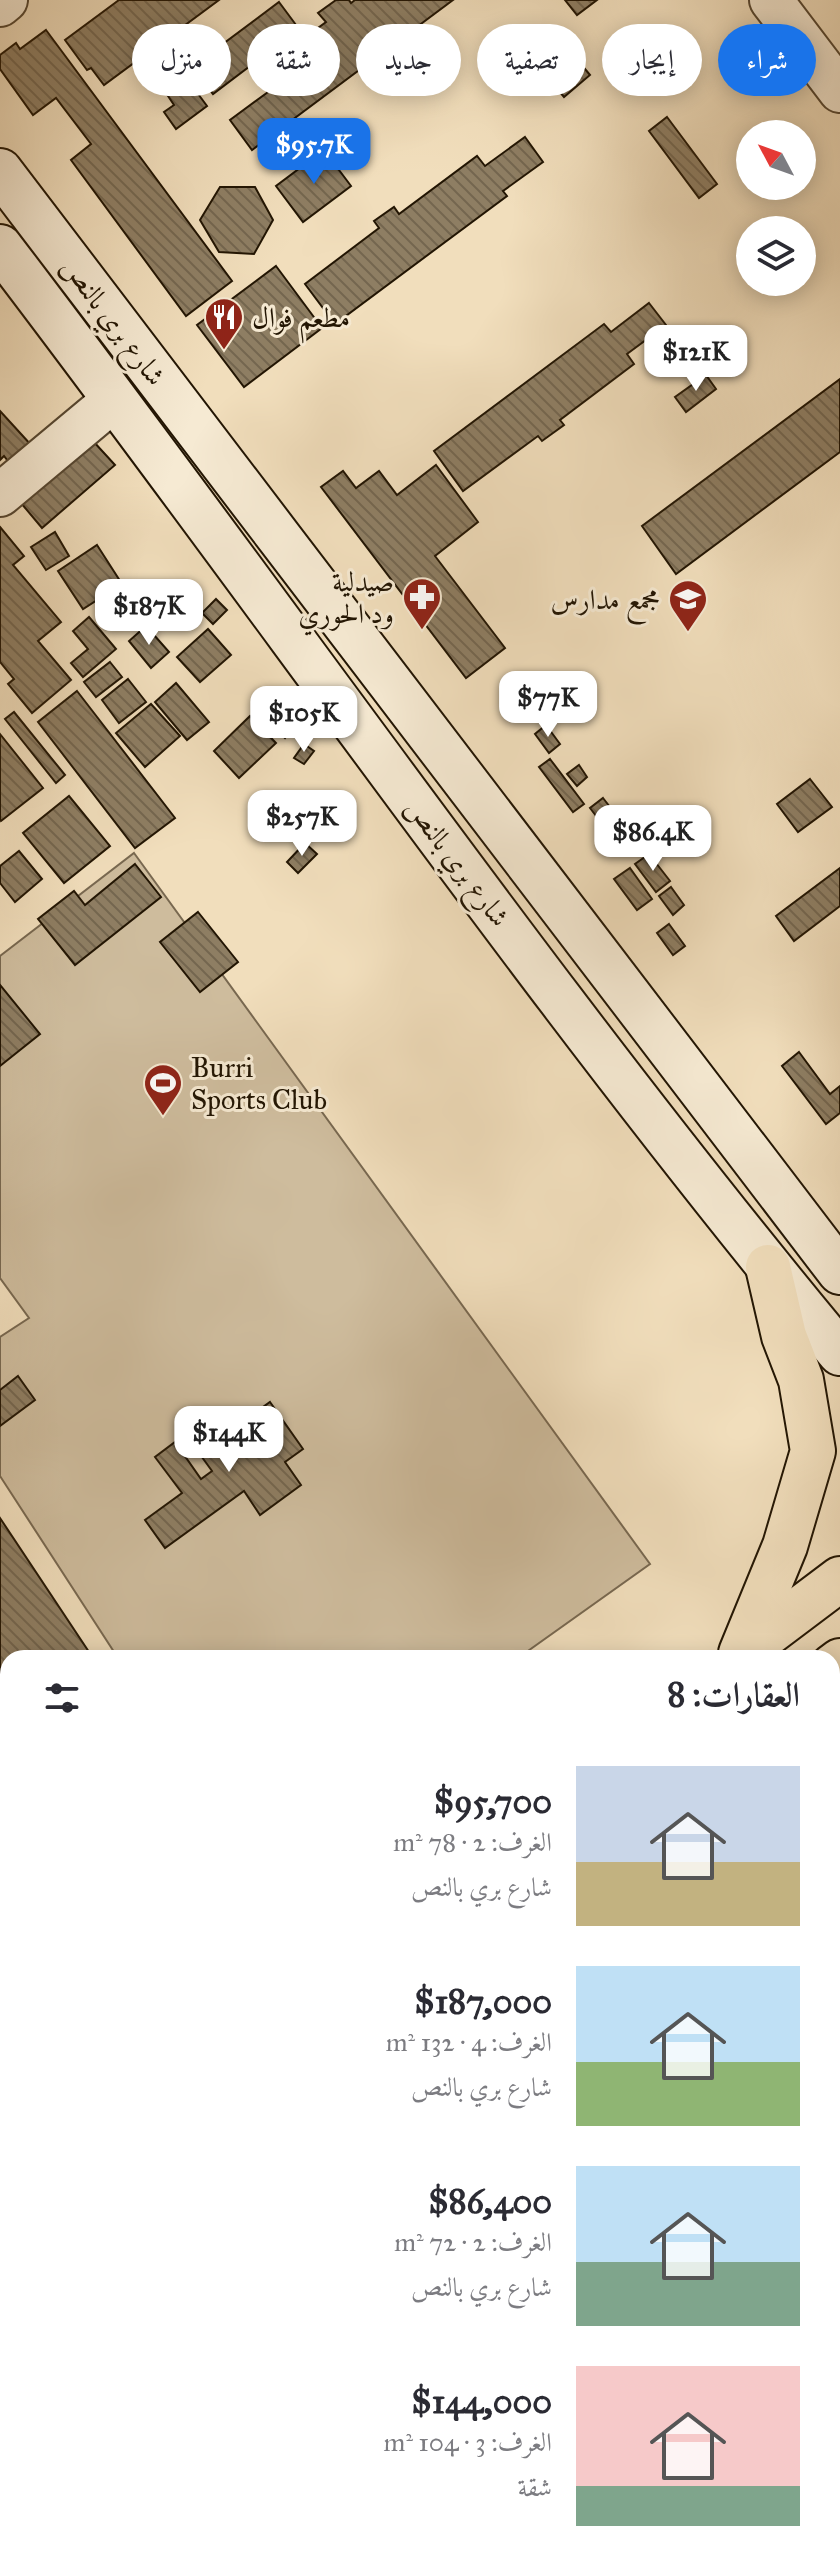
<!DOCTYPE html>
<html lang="ar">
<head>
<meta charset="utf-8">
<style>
  :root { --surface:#fff; --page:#f7f7f7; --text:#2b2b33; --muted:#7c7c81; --accent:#1a73e8 }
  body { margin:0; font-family:"IM FELL Great Primer",Amiri,serif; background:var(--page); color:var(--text); direction:rtl; height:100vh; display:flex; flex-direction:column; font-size:30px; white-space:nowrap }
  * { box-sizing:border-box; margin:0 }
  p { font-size:26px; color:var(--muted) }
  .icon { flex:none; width:44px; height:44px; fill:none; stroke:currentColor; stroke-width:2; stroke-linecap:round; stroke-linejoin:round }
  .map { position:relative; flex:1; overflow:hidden; direction:ltr }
  .panel { position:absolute; left:0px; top:1650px; width:840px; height:914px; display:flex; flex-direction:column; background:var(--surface); border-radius:24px 24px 0 0; box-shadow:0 4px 20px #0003; direction:rtl }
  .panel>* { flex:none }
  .guide { position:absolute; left:24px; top:24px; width:792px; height:72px; direction:rtl; display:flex; gap:16px }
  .needle { width:52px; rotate:311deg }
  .controls { position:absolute; left:736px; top:120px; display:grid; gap:16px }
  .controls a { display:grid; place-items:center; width:80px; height:80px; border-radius:50%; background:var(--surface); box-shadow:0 4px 20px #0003; font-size:40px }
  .price { position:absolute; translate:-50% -68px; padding:0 18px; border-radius:16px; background:#fff; color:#222; font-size:26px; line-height:52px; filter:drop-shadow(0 2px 4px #0008) }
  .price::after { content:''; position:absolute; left:50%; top:48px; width:24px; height:18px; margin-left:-12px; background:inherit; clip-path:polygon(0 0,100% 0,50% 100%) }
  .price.selected { background:var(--accent); color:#fff }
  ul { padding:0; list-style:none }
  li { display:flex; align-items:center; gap:24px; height:200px; padding:0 40px }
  li span { display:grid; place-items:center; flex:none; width:224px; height:160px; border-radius:0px; color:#555 }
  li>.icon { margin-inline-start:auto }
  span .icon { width:96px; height:96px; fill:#fffc; stroke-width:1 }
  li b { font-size:34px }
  h2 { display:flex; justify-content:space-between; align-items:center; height:96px; padding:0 40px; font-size:34px }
  .tag { padding:0 28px; border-radius:36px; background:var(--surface); box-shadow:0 4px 20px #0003; font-size:28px; line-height:72px }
  .tag.selected { background:var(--accent); color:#fff }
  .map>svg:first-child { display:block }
  .grass { fill:#cebc9d; stroke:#786850; stroke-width:2 }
  .building { fill:url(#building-back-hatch); stroke:#221503; stroke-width:2 }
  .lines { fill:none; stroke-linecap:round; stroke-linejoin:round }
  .minor-casing { stroke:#564731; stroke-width:46 }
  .secondary-casing { stroke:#221503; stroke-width:48 }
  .primary-casing { stroke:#221503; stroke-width:48 }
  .minor { stroke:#f6ead3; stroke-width:42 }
  .secondary { stroke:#f6ead3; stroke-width:44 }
  .primary { stroke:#f1debc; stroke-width:44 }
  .labels { text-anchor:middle; stroke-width:6; stroke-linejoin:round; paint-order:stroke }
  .poi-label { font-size:28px; fill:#221503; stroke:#f6ead3; text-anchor:start }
  .street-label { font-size:28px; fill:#221503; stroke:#f6ead3 }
</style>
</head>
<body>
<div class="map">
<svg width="840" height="2563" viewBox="0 0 840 2563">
  <defs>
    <pattern id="building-back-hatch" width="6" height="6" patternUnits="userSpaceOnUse" patternTransform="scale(2)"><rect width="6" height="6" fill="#8e7e63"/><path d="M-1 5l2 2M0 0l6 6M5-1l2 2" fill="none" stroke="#74664f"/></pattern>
  </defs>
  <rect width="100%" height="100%" fill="#f1debc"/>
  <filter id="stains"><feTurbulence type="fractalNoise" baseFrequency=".0025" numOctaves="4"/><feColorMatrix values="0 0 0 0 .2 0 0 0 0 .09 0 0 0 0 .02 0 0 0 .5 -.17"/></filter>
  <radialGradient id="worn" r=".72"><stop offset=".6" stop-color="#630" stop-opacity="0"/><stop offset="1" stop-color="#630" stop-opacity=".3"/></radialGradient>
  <!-- grass -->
  <path class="grass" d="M134,853l516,711 -132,94h-400l-118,-182v-139l29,-19 -29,-40v-322z"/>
  <!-- building -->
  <g class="building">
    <path d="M119,0h100l-115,85 -13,-17 -4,2 -22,-30z"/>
    <path d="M336,0h13l2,3 4,-3h98l-201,150 -22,-30 38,-28 -13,-18 71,-52 -8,-9z"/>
    <path d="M565,0h32l-20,15z"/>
    <path d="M279,2l20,27 -86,65 -21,-27z"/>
    <path d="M46,30l186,251 -46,35 -115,-156 20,-16 -35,-46 -23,17 -33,-46v-14l16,-12 4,6z"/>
    <path d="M570,51l20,24 -26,22 -20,-24z"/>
    <path d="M184,75l23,31 -31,23 -12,-17 10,-7 -10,-15z"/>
    <path d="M667,117l50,67 -18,14 -50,-67z"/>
    <path d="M525,137l18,25 -40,29 4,5 -172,128 -30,-40 74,-56 -5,-7 20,-14 5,7 78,-58 8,10z"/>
    <path d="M324,150l27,36 -48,36 -27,-36z"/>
    <path d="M220,187h35l18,33 -19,34 -35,-2 -19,-32z"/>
    <path d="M276,266l46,62 -78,59 -47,-62z"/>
    <path d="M649,303l17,22 -39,29 7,10 -74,56 4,5 -22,16 -4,-5 -75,55 -29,-40 170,-127 7,8z"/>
    <path d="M706,375l10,14 -30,23 -11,-15z"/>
    <path d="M840,379v73l-164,122 -34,-48z"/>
    <path d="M0,411l32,35 -21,19 -7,-9 -4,4z"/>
    <path d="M93,441l22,24 -73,63 -21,-25z"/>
    <path d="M436,465l42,57 -43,34 70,92 -39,30 -145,-191 22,-16 13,17 23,-17 18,24z"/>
    <path d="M0,527l24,29 -11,9 48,57 -23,19 33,39 -39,33 -24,-29 6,-5 -14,-17z"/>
    <path d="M55,532l14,24 -23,14 -15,-23z"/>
    <path d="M97,545l25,39 -39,25 -25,-38z"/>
    <path d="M134,597l14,19 -20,13 -14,-19z"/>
    <path d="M216,599l11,11 -14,14 -11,-11z"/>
    <path d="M89,617l27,32 -33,28 -12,-14 17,-14 -15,-18z"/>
    <path d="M146,626l23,26 -18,16 -22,-27z"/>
    <path d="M208,629l23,26 -31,27 -23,-25z"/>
    <path d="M110,662l12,15 -26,20 -12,-15z"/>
    <path d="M128,679l18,23 -27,21 -17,-23z"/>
    <path d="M176,683l33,39 -22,18 -32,-38z"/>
    <path d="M77,691l98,127 -40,30 -97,-126z"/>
    <path d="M151,704l29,32 -35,31 -29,-34z"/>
    <path d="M14,712l51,63 -9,8 -51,-64z"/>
    <path d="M250,716l26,27 -37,35 -25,-27z"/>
    <path d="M284,716l11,10 -10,12 -11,-10z"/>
    <path d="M546,725l14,19 -11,9 -14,-19z"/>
    <path d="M0,734l43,54 -42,33 -1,-2z"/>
    <path d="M304,744l10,7 -10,13 -10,-6z"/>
    <path d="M550,759l34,45 -11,8 -34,-45z"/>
    <path d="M579,765l8,12 -10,9 -10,-12z"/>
    <path d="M810,779l22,28 -34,25 -21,-28z"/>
    <path d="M69,796l41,50 -46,37 -41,-50z"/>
    <path d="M603,798l17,22 -13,10 -17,-22z"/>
    <path d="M269,799l12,12 -9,9 -12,-12z"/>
    <path d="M285,813l12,13 -10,9 -12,-13z"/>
    <path d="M305,843l12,11 -19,19 -11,-11z"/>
    <path d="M19,851l23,28 -27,23 -15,-19v-17z"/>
    <path d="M649,854l21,27 -14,11 -21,-28z"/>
    <path d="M135,864l26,33 -86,68 -37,-46 36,-28 11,14z"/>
    <path d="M630,868l22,31 -15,11 -23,-31z"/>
    <path d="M840,868v38l-46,35 -18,-25z"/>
    <path d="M671,887l13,18 -11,10 -14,-19z"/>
    <path d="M198,912l40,50 -38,30 -40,-50z"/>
    <path d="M669,924l16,22 -12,9 -16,-22z"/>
    <path d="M0,985l40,49 -40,32z"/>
    <path d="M799,1052l31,42 10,-8v27l-14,11 -44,-58z"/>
    <path d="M18,1376l17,24 -35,26v-36z"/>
    <path d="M270,1402l33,47 -18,13 16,23 -41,30 -16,-24 -79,57 -20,-28 37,-27 -27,-36 20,-15 26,37 11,-8 -13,-18z"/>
    <path d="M0,1518l93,140h-85v149l-8,-12z"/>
    <path d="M840,1840v119l-1,1 -7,-10v-104z"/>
    <path d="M1,1884l7,11v94l-8,5z"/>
    <path d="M832,2047l8,12v41l-8,6z"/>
    <path d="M834,2431l6,4v50l-8,-5v-45z"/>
    <path d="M834,2493l6,4v50l-7,11 -4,-2h3z"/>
    <path d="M387,2556h53l-4,7h-54z"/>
    <path d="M534,2556h63l-5,7h-62z"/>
    <path d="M786,2556h33l11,7h-39l-7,-4z"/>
  </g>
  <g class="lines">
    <!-- minor casing -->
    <g class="minor-casing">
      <g id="minor">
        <path d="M771,0l69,91"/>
        <path d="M0,5l6,-5"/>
        <path d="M0,495l115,-96"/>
        <path d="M832,2167l8,-6"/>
        <path d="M832,2257l8,2"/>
        <path d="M832,2311l8,-12"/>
        <path d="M0,2536l8,-12"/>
        <path d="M83,2556l12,7"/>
        <path d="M676,2563l4,-7"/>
      </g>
    </g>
    <!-- secondary casing -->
    <g class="secondary-casing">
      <g id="secondary">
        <path d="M0,171c280,367 559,735 840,1101"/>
        <path d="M0,247c281,368 544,750 840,1106"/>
      </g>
    </g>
    <!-- primary casing -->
    <g class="primary-casing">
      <g id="primary">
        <path d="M743,1652l97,-73"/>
        <path d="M741,1653l44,-107 28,-95 -12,-71 -17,-44 -16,-69"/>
        <path d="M832,1667l8,-6"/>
        <path d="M0,2206l8,-6"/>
        <path d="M0,2290l8,-6"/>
      </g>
    </g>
    <!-- minor -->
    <use href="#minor" class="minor"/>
    <!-- secondary -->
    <use href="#secondary" class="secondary"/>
    <!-- primary -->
    <use href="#primary" class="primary"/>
  </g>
  <!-- icons -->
  <defs>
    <g id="restaurant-pin" transform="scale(2)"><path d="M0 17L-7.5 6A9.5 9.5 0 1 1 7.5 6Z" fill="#8f2418" stroke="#f6ead3"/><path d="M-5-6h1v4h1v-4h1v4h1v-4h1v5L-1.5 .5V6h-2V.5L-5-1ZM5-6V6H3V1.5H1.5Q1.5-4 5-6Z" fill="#fff"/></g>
    <g id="pharmacy-pin" transform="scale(2)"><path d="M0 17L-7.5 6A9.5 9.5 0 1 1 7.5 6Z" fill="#8f2418" stroke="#f6ead3"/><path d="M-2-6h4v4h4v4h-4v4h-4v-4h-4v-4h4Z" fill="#fff"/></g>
    <g id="school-pin" transform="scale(2)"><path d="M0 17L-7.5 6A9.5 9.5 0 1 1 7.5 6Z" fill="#8f2418" stroke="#f6ead3"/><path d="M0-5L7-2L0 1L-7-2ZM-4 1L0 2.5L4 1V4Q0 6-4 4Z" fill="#fff"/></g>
    <g id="stadium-pin" transform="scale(2)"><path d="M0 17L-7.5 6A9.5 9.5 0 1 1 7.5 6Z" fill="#8f2418" stroke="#f6ead3"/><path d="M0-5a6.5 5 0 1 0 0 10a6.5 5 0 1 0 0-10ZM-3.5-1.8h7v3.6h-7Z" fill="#fff"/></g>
  </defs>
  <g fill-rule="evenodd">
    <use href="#restaurant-pin" x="224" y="317"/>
    <use href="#pharmacy-pin" x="422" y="597"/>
    <use href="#school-pin" x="688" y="599"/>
    <use href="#stadium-pin" x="163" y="1083"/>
  </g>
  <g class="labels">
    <!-- poi labels -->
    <g class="poi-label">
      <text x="252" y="327">مطعم فوال</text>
      <text x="394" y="591" text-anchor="end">صيدلية<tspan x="394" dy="32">ود الحوري</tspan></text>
      <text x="660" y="609" text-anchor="end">مجمع مدارس</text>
      <text x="191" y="1077">Burri<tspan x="191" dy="32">Sports Club</tspan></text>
    </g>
    <!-- street labels -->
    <g class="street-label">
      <text transform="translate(114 321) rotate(53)" y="10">شارع بري بالنص</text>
      <text transform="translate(458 862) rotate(53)" y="10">شارع بري بالنص</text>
    </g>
  </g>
  <rect width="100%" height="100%" filter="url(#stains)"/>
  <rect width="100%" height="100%" fill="url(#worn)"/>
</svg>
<div class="controls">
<a><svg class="needle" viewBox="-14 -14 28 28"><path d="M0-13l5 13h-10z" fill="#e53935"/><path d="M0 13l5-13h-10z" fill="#7c7c81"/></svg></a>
<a><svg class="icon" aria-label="layers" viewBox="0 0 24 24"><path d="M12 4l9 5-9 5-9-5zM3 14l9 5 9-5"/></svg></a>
</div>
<b class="price selected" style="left:314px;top:186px">$95.7K</b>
<b class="price" style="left:696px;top:393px">$121K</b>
<b class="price" style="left:149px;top:647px">$187K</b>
<b class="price" style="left:548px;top:739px">$77K</b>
<b class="price" style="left:304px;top:754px">$105K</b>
<b class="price" style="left:302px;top:858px">$257K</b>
<b class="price" style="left:653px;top:873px">$86.4K</b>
<b class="price" style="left:229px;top:1474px">$144K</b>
<div class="guide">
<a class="tag selected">شراء</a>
<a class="tag">إيجار</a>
<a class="tag">تصفية</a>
<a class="tag">جديد</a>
<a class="tag">شقة</a>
<a class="tag">منزل</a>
</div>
<section class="panel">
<h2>العقارات: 8<svg class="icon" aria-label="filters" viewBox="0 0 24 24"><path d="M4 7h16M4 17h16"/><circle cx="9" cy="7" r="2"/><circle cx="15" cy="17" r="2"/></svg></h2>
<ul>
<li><span style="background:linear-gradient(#c9d6e8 60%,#c2b280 0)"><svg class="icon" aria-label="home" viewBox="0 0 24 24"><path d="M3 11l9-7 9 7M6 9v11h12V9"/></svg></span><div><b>$95,700</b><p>الغرف: 2 · 78 m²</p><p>شارع بري بالنص</p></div></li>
<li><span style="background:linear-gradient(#bfe0f5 60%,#8fb573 0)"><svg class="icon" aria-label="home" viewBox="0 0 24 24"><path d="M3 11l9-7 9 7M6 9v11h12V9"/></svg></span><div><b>$187,000</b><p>الغرف: 4 · 132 m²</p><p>شارع بري بالنص</p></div></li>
<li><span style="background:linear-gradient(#bfe0f5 60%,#7fa58c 0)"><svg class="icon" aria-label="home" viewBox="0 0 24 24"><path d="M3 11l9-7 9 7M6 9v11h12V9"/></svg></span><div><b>$86,400</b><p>الغرف: 2 · 72 m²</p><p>شارع بري بالنص</p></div></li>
<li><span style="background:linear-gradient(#f6c9c9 75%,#7fa58c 0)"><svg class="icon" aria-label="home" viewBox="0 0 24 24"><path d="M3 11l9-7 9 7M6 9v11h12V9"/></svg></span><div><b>$144,000</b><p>الغرف: 3 · 104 m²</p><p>شقة</p></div></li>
</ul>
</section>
</div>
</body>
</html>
